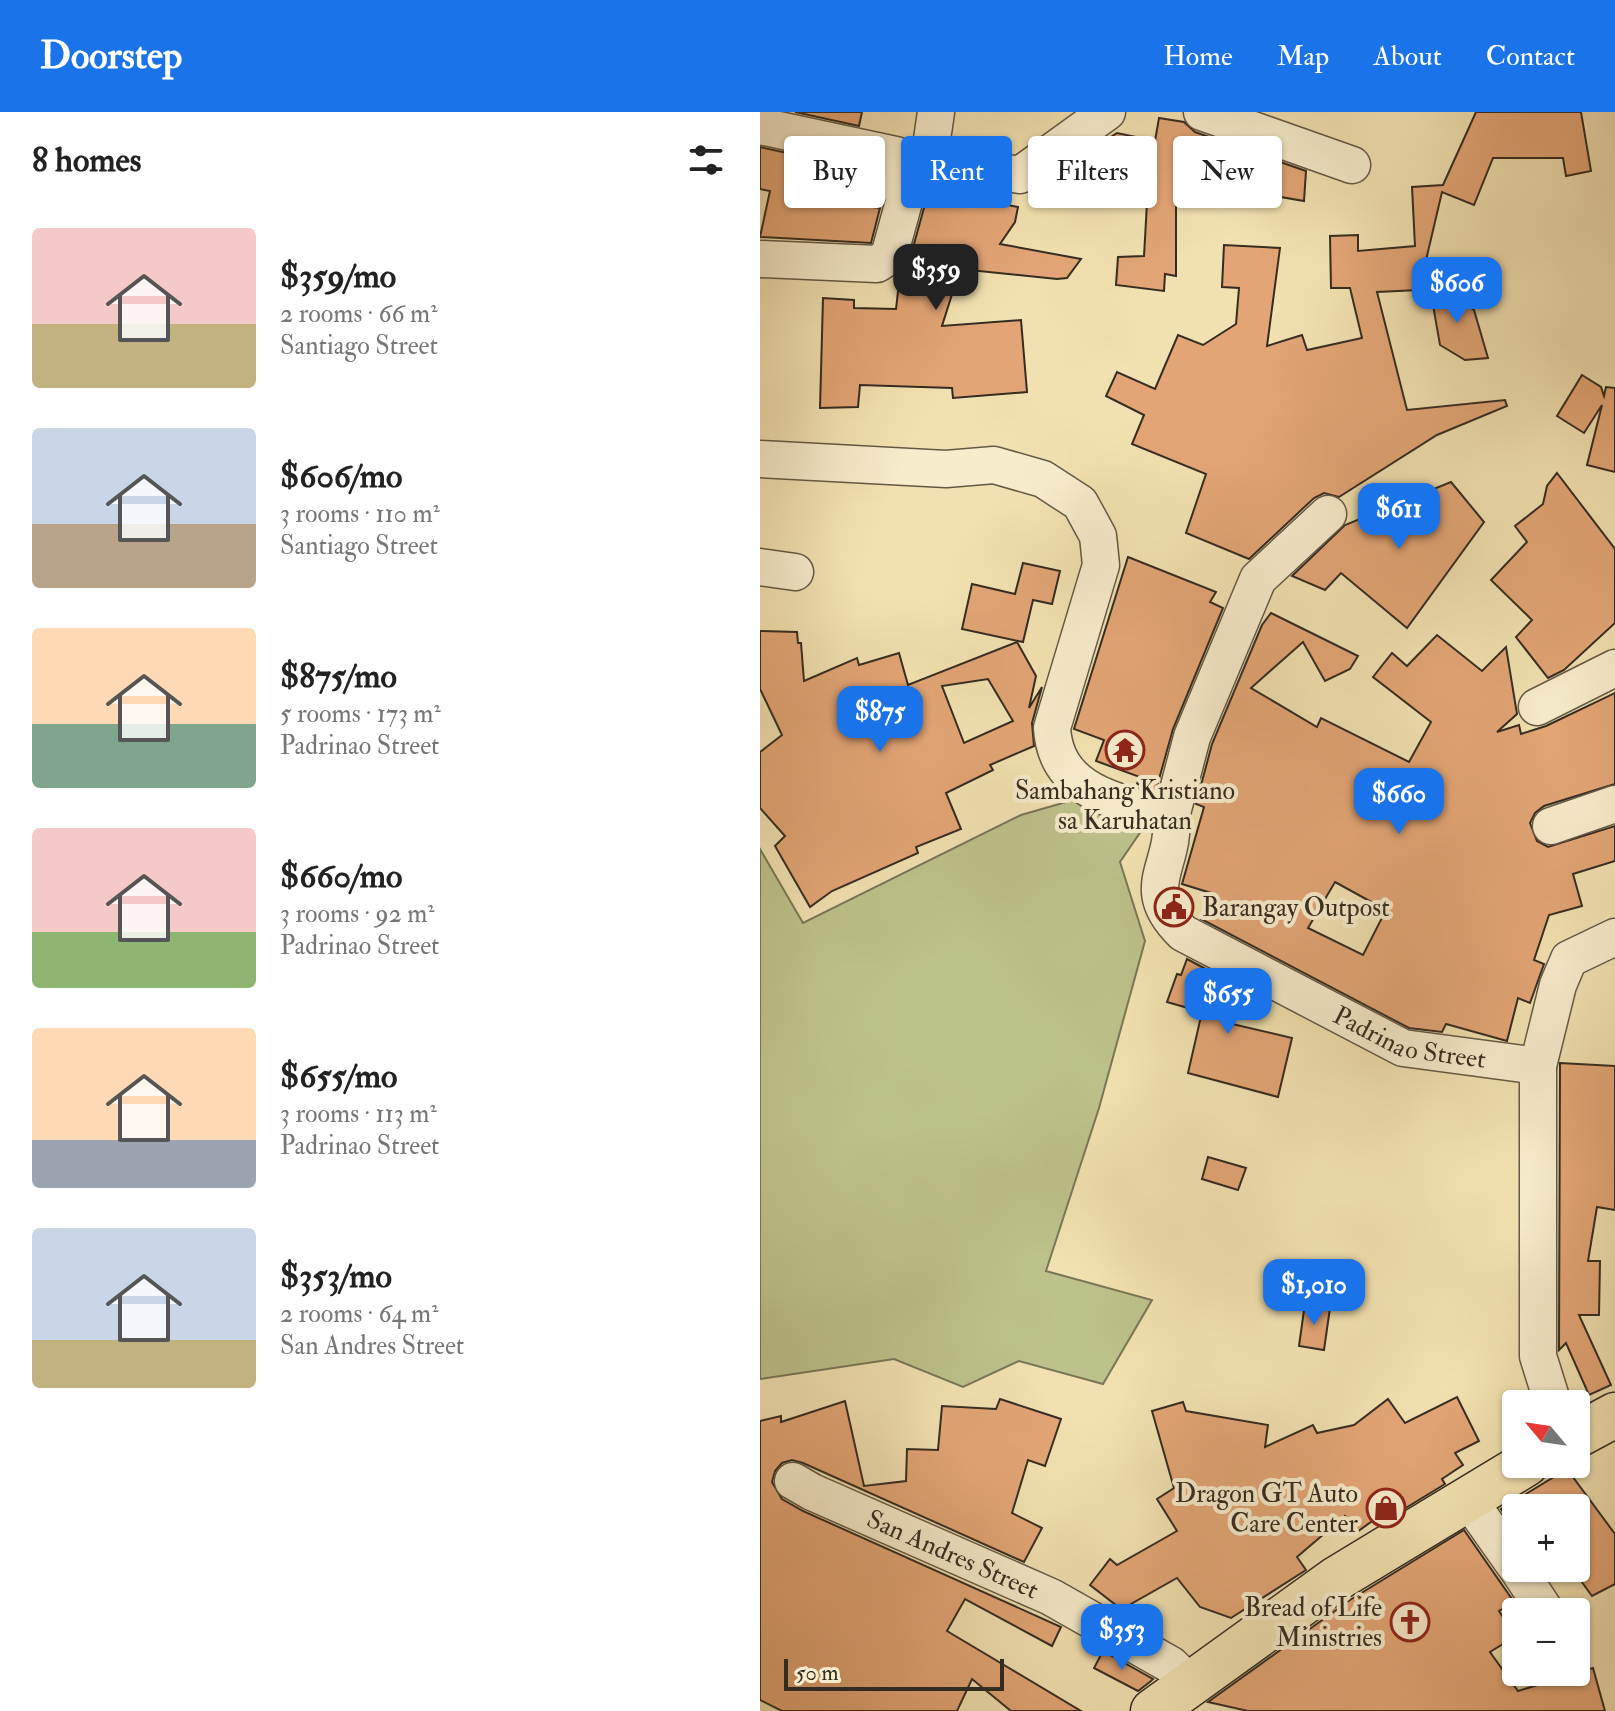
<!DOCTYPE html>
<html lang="en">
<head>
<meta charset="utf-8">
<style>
  :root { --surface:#fff; --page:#f2f2f2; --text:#222; --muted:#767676; --accent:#1a73e8 }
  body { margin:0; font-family:"IM FELL Double Pica",serif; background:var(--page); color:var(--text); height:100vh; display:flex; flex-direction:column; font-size:30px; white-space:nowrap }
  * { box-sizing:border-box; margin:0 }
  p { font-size:26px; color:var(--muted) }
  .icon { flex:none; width:44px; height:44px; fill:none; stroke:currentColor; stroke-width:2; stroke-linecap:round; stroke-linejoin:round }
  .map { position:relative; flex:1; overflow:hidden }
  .details { display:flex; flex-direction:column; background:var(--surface); width:760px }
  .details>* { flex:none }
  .guide { position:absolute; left:24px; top:24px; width:710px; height:72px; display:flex; gap:16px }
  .needle { width:52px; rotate:299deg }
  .controls { position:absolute; left:742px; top:1278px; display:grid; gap:16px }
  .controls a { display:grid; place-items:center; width:88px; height:88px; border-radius:8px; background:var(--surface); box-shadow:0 2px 6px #0004; font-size:40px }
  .scale { position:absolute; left:24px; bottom:20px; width:220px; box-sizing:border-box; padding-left:8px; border:4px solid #352c21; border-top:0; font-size:22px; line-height:28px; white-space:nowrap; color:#352c21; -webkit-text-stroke:6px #f7eccc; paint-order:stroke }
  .price { position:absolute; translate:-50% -68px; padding:0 18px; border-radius:16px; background:var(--accent); color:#fff; font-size:26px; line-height:52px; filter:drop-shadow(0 2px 4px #0008) }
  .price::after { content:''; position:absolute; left:50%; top:48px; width:24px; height:18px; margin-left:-12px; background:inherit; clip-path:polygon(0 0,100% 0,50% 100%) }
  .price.selected { background:#222; color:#fff }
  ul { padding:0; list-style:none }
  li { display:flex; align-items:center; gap:24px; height:200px; padding:0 32px }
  li span { display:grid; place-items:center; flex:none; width:224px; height:160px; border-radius:8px; color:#555 }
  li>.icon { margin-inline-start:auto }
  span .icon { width:96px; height:96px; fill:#fffc; stroke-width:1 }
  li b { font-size:34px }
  h2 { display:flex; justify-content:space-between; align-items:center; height:96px; padding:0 32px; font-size:34px }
  .chip { padding:0 28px; border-radius:8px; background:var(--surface); box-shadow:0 2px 6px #0004; font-size:28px; line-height:72px }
  .chip.selected { background:var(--accent); color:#fff }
  header { display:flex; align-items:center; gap:48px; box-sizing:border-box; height:112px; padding:0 40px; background:var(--accent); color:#fff }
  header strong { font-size:38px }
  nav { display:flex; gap:44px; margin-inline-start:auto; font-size:28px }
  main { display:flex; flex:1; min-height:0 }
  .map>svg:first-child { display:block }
  .green { fill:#bdc28a; stroke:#797756; stroke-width:2 }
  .building { fill:#e3a575; stroke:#352c21; stroke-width:2; fill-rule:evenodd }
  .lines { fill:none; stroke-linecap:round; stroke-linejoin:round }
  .minor-casing { stroke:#645945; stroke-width:39 }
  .major-casing { stroke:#352c21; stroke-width:47 }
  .minor { stroke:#f7eccc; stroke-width:36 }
  .major { stroke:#f2e1b0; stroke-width:44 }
  .labels { text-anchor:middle; stroke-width:8; stroke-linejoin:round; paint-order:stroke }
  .poi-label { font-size:26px; fill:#352c21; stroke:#f7eccc; text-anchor:end }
  .street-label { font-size:26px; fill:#352c21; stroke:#f7eccc }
</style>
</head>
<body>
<header>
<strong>Doorstep</strong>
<nav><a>Home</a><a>Map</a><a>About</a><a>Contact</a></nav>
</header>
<main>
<section class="details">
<h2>8 homes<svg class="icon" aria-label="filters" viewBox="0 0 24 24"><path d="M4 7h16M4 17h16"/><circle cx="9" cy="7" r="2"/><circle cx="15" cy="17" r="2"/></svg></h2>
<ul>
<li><span style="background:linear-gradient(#f6c9c9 60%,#c2b280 0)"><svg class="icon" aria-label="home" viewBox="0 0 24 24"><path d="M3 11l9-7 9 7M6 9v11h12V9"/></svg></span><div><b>$359/mo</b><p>2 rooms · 66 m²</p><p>Santiago Street</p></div></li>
<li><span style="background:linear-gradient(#c9d6e8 60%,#b9a48a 0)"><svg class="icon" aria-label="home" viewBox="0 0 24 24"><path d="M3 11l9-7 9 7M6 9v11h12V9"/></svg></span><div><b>$606/mo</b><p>3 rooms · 110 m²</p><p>Santiago Street</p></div></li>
<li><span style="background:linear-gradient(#ffd9b3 60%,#7fa58c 0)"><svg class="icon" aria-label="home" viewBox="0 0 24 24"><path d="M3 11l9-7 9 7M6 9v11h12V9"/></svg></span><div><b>$875/mo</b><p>5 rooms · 173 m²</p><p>Padrinao Street</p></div></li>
<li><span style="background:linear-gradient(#f6c9c9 65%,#8fb573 0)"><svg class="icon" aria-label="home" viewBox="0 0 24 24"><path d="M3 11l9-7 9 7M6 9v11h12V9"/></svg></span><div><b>$660/mo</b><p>3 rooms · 92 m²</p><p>Padrinao Street</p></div></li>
<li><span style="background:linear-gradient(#ffd9b3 70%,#9aa5b1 0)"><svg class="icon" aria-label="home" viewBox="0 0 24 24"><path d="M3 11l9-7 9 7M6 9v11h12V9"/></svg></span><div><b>$655/mo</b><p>3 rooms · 113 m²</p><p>Padrinao Street</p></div></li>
<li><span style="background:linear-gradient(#c9d6e8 70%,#c2b280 0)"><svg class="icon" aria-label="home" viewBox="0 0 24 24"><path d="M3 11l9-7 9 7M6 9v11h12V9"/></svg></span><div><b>$353/mo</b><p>2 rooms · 64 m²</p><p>San Andres Street</p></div></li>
</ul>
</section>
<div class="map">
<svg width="855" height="1599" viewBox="0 0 855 1599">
  <rect width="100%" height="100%" fill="#f2e1b0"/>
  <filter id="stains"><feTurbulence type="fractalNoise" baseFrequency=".0025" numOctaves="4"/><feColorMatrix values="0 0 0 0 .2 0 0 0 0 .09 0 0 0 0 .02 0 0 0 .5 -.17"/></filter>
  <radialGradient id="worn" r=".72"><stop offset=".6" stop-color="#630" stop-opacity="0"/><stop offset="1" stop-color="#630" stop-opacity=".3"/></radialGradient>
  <!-- green -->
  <path class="green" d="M313,688l75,21 -28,41 25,79 -46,167 -53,163 106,29 -49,84 -84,-23 -56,26 -69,-28 -134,20v-530l43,74 218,-108z"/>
  <!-- building -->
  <g class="building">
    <path d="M35,0h67l-3,14z"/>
    <path d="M716,0h105l10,59 -25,5 -3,-18h-70l-19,47 -32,-13 -23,98 -42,2 30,118 98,-10 2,6 -70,29 -98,62 -15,-4 -10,5 -65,61 -63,-26 20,-59 -74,-30 12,-29 -38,-19 11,-24 38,17 23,-54 25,10 33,-21 3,-36 -17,-1 2,-42 56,3 -13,98 35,-11 5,15 55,-12 -12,-50h-19l-1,-52 28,-1v16l57,-5 -3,-59 31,-2z"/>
    <path d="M399,6l25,4 11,10 111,39 -2,30 -52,-9 4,-20 -56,-18 -3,14 -9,-1 -5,34 -7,-1v76l-11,-2 -1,17 -48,-6 2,-28 26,-1 5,-89 -63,-14 31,-20 38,8z"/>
    <path d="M0,35l91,20 -7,36 36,5 -9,35 -111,-6 10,-46 -10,-2z"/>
    <path d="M195,74l38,10 -1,6 26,5 -3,15 -15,22 81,15 -14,19 -10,1 -97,-10 -18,57 79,-6 6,72 -74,6 -1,-10 -92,-3 -2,22 -38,1 3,-110 31,2v8l42,1 4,-35 9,-12 18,-65 27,8z"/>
    <path d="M670,176l33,2 2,14 9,6 14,48 -23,2 -25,-15z"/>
    <path d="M822,263l19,12 3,9 2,-9 9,1v84l-28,-7 15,-60 -18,28 -27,-17z"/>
    <path d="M797,361l58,76v74l-51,47 -16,8 -32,-41 16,-17 -41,-40 36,-38 -12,-16 28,-22 4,-18z"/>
    <path d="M691,370l33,40 -77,106 -66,-55 -16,17 -33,-14 53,-51z"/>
    <path d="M368,445l88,35 -6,10 13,6 -50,121 -17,61 -19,-6 3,-7 -44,-16 8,-21 -30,-11z"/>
    <path d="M263,451l37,8 -8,33 -19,-4 -10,42 -61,-13 10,-45 43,10z"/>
    <path d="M511,501l87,43 -8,13 -25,12 -22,-39 -52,46 66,39 4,-9 88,44 22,-40 -58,-45 19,-24 15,13 30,-31 45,36 24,-24 11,67 -20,18 22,-7 2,9 25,-8 69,-33v91l-71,22 -9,7 -5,10 7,18 11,6 67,-21v35l-42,13 9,32 -33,9 -15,45 10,4 -14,39 -12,-5 -11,43 -61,-17 -4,8 -33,-4 -208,-109 10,-26 -29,-9 22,-77 -8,-3 16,-60 50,-119zM575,770l51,28 -23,45 -55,-27z"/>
    <path d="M0,519l37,1 1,11h3l3,38 53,-23 2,7 40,-12 9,32 109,-43 19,34 -7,32 13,-21 -10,36 2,23 -44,19 3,5 -47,23 15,36 -45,18 2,6 -86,38 -22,16 -35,-61 10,-10 -25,-28v-56l22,-17 -22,-46zM228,567l25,42 -49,22 -22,-57z"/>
    <path d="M427,847l49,26 -8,38 64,15 -14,59 -90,-24 14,-61 -35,-10 10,-28 4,1z"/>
    <path d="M800,951l55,3v144l-18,-3 -9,54h12l-1,54h-20l32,70 -22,10 -23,-52 -7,7z"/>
    <path d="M448,1045l38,11 -8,22 -36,-11z"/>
    <path d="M545,1191l25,5 -6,42 -25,-4z"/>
    <path d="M697,1285l22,44 -24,12 8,12 -21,14 3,5 -59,36 -4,-6 -25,18 -12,-16 -48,41 9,13 -75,48 -31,-11 -23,-29 -46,26 -6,8 -35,-27 20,-26 7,6 60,-34 -20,-32 17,-11 -22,-77 31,-9 3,9 82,14 -3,22 48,-22 4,8 37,-8 34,-26 17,24z"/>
    <path d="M240,1287l61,20 -16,47 -17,-6 -16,53 30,15 -18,34 -221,-99 -11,-3 -10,3 -7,8 -3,11 10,17 21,12 258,116 -9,19 -87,-47 -18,32 134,80h-70l-39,-32 -15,32h-175l-22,-11v-279l21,-5v6l64,-21 19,85 42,-5 1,-32 31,1 4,-44 54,3z"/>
    <path d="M807,1357l48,65v50l-23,12 -16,-22v-66h-60v23l-15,-22z"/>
    <path d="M704,1418l50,72 -15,9 17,25 -26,16 28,39 75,-23 12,43h-357l-40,-9 142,-102z"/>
    <path d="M343,1539l50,28 -2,2 -13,10 -44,-23z"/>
  </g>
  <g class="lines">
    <!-- minor casing -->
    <g class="minor-casing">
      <g id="minor">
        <path d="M176,0l-7,48 91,15 87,-63"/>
        <path d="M442,0l150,53"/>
        <path d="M0,14l136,29 -3,21 12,22 -16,58 -12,8 -117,-5"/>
        <path id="s1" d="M0,347l186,10 48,-4 49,14 37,24 18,33 3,29 -49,163c4,65 65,73 119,89 5,50 -35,70 12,116l220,115 135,18v290l15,48"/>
        <path d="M0,455l35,5"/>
        <path d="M777,595l78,-39"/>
        <path d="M411,705l21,-80 66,-158 70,-65"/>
        <path d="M791,714l64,-22"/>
        <path d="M778,954l20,-81 11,-26 46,-22"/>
        <path id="s2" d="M33,1369l19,11 239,105 120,68 21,20"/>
        <path d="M708,1387l48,68"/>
        <path d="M757,1456l29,44"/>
      </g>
    </g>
    <!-- major casing -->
    <g class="major-casing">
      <g id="major">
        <path d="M816,1324l39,-21"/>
        <path d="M393,1599l183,-132 190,-115"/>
      </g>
    </g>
    <!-- minor -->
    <use href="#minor" class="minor"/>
    <!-- major -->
    <use href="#major" class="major"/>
  </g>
  <!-- icons -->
  <defs>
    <g id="temple-ring" transform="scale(2)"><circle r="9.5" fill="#f7eccc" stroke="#8f2418" stroke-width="1.5"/><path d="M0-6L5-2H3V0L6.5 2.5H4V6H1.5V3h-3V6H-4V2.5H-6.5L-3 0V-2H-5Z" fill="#8f2418"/></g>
    <g id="civic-ring" transform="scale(2)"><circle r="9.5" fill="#f7eccc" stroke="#8f2418" stroke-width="1.5"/><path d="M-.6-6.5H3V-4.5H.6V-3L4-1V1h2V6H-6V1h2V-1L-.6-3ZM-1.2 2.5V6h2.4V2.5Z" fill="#8f2418"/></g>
    <g id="shop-ring" transform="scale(2)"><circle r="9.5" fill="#f7eccc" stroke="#8f2418" stroke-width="1.5"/><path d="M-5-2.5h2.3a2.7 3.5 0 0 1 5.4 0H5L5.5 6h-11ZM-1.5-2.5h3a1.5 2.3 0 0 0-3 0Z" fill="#8f2418"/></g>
    <g id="church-ring" transform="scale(2)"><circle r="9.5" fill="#f7eccc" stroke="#8f2418" stroke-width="1.5"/><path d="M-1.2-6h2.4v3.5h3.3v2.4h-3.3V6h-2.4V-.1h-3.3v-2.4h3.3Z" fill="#8f2418"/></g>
  </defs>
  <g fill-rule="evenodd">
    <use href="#temple-ring" x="365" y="638"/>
    <use href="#civic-ring" x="414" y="795"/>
    <use href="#shop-ring" x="626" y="1396"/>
    <use href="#church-ring" x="650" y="1510"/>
  </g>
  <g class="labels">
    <!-- poi labels -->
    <g class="poi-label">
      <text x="365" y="687" text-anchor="middle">Sambahang Kristiano<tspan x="365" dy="30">sa Karuhatan</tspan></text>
      <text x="442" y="804" text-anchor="start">Barangay Outpost</text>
      <text x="598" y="1390">Dragon GT Auto<tspan x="598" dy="30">Care Center</tspan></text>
      <text x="622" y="1504">Bread of Life<tspan x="622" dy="30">Ministries</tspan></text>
    </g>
    <!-- street labels -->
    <g class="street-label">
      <text dy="9" stroke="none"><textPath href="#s1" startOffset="1104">Padrinao Street</textPath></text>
      <text dy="9" stroke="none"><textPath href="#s2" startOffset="176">San Andres Street</textPath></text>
    </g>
  </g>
  <rect width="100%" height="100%" filter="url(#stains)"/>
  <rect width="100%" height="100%" fill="url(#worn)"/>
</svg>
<div class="controls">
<a><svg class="needle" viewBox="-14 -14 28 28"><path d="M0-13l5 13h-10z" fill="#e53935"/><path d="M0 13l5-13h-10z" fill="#767676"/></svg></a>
<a>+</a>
<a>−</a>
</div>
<div class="scale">50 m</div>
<b class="price selected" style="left:176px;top:200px">$359</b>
<b class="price" style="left:697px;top:213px">$606</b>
<b class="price" style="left:639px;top:439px">$611</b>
<b class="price" style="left:120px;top:642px">$875</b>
<b class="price" style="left:639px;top:724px">$660</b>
<b class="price" style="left:468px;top:924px">$655</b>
<b class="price" style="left:554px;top:1215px">$1,010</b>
<b class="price" style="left:362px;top:1560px">$353</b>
<div class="guide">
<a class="chip">Buy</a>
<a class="chip selected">Rent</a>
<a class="chip">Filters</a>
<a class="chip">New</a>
</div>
</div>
</main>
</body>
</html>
